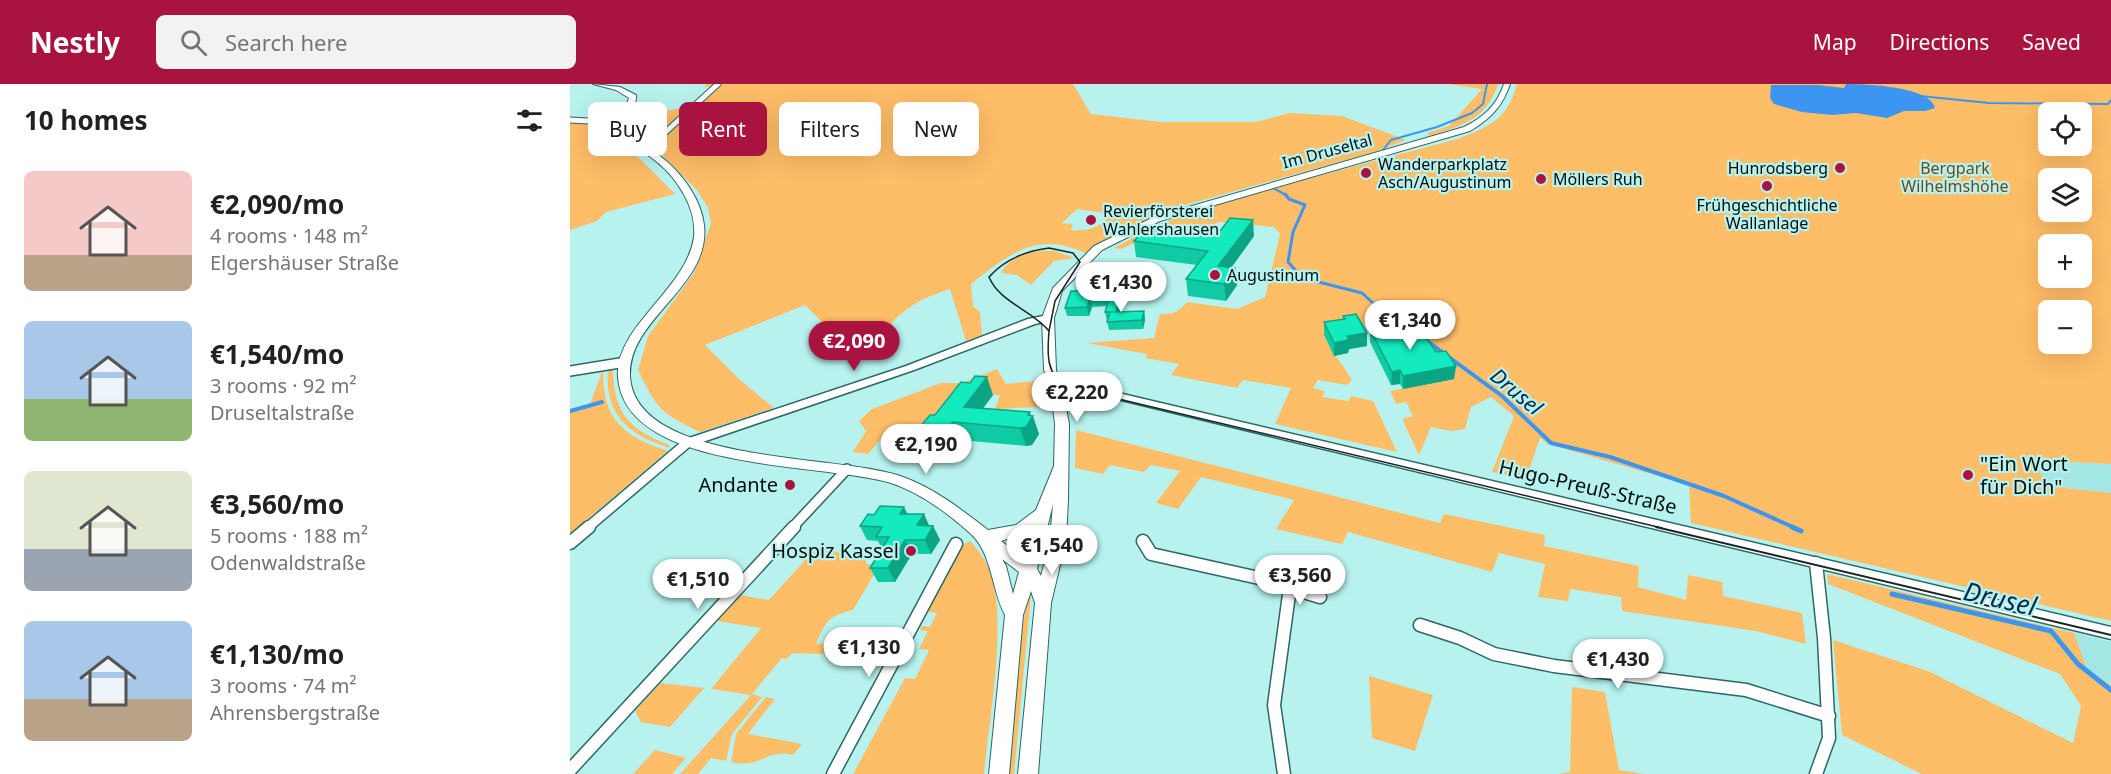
<!DOCTYPE html>
<html lang="en">
<head>
<meta charset="utf-8">
<style>
  :root { --surface:#fff; --page:#f2f2f2; --text:#202124; --muted:#757577; --accent:#a91340 }
  body { margin:0; font-family:"Noto Sans",sans-serif; background:var(--page); color:var(--text); height:100vh; display:flex; flex-direction:column; font-size:22px; white-space:nowrap }
  * { box-sizing:border-box; margin:0 }
  p { font-size:20px; color:var(--muted) }
  .icon { flex:none; width:33px; height:33px; fill:none; stroke:currentColor; stroke-width:2; stroke-linecap:round; stroke-linejoin:round }
  .map { position:relative; flex:1; overflow:hidden }
  .details { display:flex; flex-direction:column; background:var(--surface); width:570px }
  .details>* { flex:none }
  .guide { position:absolute; left:18px; top:18px; width:570px; height:54px; display:flex; gap:12px }
  .controls { position:absolute; left:1468px; top:18px; display:grid; gap:12px }
  .controls a { display:grid; place-items:center; width:54px; height:54px; border-radius:9px; background:var(--surface); box-shadow:0 6px 24px #0002; font-size:30px }
  .price { position:absolute; translate:-50% -51px; padding:0 14px; border-radius:21px; background:#fff; color:#222; font-size:20px; line-height:39px; filter:drop-shadow(0 2px 3px #0008) }
  .price::after { content:''; position:absolute; left:50%; top:36px; width:18px; height:14px; margin-left:-9px; background:inherit; clip-path:polygon(0 0,100% 0,50% 100%) }
  .price.on { background:var(--accent); color:#fff }
  ul { padding:0; list-style:none }
  li { display:flex; align-items:center; gap:18px; height:150px; padding:0 24px }
  li span { display:grid; place-items:center; flex:none; width:168px; height:120px; border-radius:9px; color:#555 }
  li>.icon { margin-inline-start:auto }
  span .icon { width:72px; height:72px; fill:#fffc; stroke-width:1 }
  li b { font-size:26px }
  h2 { display:flex; justify-content:space-between; align-items:center; height:72px; padding:0 24px; font-size:26px }
  .pill { padding:0 21px; border-radius:9px; background:var(--surface); box-shadow:0 6px 24px #0002; font-size:21px; line-height:54px }
  .pill.on { background:var(--accent); color:#fff }
  header { display:flex; align-items:center; gap:36px; box-sizing:border-box; height:84px; padding:0 30px; background:var(--accent); color:#fff }
  header strong { font-size:28px }
  nav { display:flex; gap:33px; margin-inline-start:auto; font-size:21px }
  .search { width:420px; height:54px; background:var(--page); display:flex; align-items:center; gap:15px; box-sizing:border-box; padding:0 21px; border-radius:9px; color:var(--muted); font-size:22px }
  main { display:flex; flex:1; min-height:0 }
  .map>svg:first-child { display:block }
  .built { fill:#a2e7e3 }
  .green { fill:#febd67; fill-rule:evenodd }
  .water { fill:#3c96f1 }
  .lines { fill:none; stroke-linecap:round; stroke-linejoin:round }
  .stream-far3 { stroke:#3c96f1; stroke-width:2 }
  .stream-far2 { stroke:#3c96f1; stroke-width:3 }
  .stream-far1 { stroke:#3c96f1; stroke-width:4 }
  .stream { stroke:#3c96f1; stroke-width:5 }
  .minor-far2-casing { stroke:#2d6764; stroke-width:7 }
  .minor-far1-casing { stroke:#2d6764; stroke-width:12 }
  .minor-casing { stroke:#2d6764; stroke-width:15 }
  .tertiary-casing { stroke:#2d6764; stroke-width:3 }
  .secondary-casing { stroke:#2d6764; stroke-width:2 }
  .minor-far2 { stroke:#fff; stroke-width:5 }
  .minor-far1 { stroke:#fff; stroke-width:9 }
  .minor { stroke:#fff; stroke-width:12 }
  .tertiary { fill:#fff; fill-rule:evenodd }
  .secondary { fill:#fff; fill-rule:evenodd }
  .tram-far1 { stroke:#142726; stroke-width:1.5 }
  .tram { stroke:#142726; stroke-width:2 }
  .wall { fill:#10caa3 }
  .shaded-wall { fill:#0da485 }
  .building { fill:#13ebbe; stroke:#0da485; stroke-width:1.5 }
  .poi-dot { fill:#a91340; stroke:#b7f2ef; stroke-width:2 }
  .labels { text-anchor:middle; stroke-width:4.5; stroke-linejoin:round; paint-order:stroke }
  .far-street-label { font-size:16px; fill:#000f0e; stroke:#b7f2ef }
  .far-poi-label { font-size:16px; fill:#000f0e; stroke:#b7f2ef; text-anchor:start }
  .far-park-label { font-size:16px; fill:#6c4a1c; stroke:#b7f2ef }
  .poi-label { font-size:20px; fill:#000f0e; stroke:#b7f2ef; text-anchor:end }
  .street-label { font-size:20px; fill:#000f0e; stroke:#b7f2ef }
  .water-label { font-size:21px; font-style:italic; fill:#062a4d; stroke:#b7f2ef }
  .near-water-label { font-size:26px; font-style:italic; fill:#062a4d; stroke:#b7f2ef }
</style>
</head>
<body>
<header>
<strong>Nestly</strong>
<div class="search"><svg class="icon" aria-label="search" viewBox="0 0 24 24"><circle cx="10" cy="10" r="6"/><path d="M15 15l6 6"/></svg>Search here</div>
<nav><a>Map</a><a>Directions</a><a>Saved</a></nav>
</header>
<main>
<section class="details">
<h2>10 homes<svg class="icon" aria-label="filters" viewBox="0 0 24 24"><path d="M4 7h16M4 17h16"/><circle cx="9" cy="7" r="2"/><circle cx="15" cy="17" r="2"/></svg></h2>
<ul>
<li><span style="background:linear-gradient(#f6c9c9 70%,#b9a48a 0)"><svg class="icon" aria-label="home" viewBox="0 0 24 24"><path d="M3 11l9-7 9 7M6 9v11h12V9"/></svg></span><div><b>€2,090/mo</b><p>4 rooms · 148 m²</p><p>Elgershäuser Straße</p></div></li>
<li><span style="background:linear-gradient(#a9c7e8 65%,#8fb573 0)"><svg class="icon" aria-label="home" viewBox="0 0 24 24"><path d="M3 11l9-7 9 7M6 9v11h12V9"/></svg></span><div><b>€1,540/mo</b><p>3 rooms · 92 m²</p><p>Druseltalstraße</p></div></li>
<li><span style="background:linear-gradient(#dfe7d0 65%,#9aa5b1 0)"><svg class="icon" aria-label="home" viewBox="0 0 24 24"><path d="M3 11l9-7 9 7M6 9v11h12V9"/></svg></span><div><b>€3,560/mo</b><p>5 rooms · 188 m²</p><p>Odenwaldstraße</p></div></li>
<li><span style="background:linear-gradient(#a9c7e8 65%,#b9a48a 0)"><svg class="icon" aria-label="home" viewBox="0 0 24 24"><path d="M3 11l9-7 9 7M6 9v11h12V9"/></svg></span><div><b>€1,130/mo</b><p>3 rooms · 74 m²</p><p>Ahrensbergstraße</p></div></li>
</ul>
</section>
<div class="map">
<svg width="1541" height="690" viewBox="0 0 1541 690">
  <rect width="100%" height="100%" fill="#b7f2ef"/>
  <!-- built -->
  <g class="built">
    <path d="M1462,376l79,4v29l-63,-7z"/>
    <path d="M1504,549l37,9v42l-24,-15z"/>
  </g>
  <!-- green -->
  <g class="green">
    <path d="M137,0h366l18,30 70,8h95l33,-9 53,3 64,24 -32,12 -203,57 -51,23 -35,21c-49,-23 -77,2 -114,31l2,22 7,6 2,23 -16,6 -16,-52c-39,12 -56,27 -78,59l-34,-10 -33,-33 -100,40 34,34 35,29 -74,24c-40,-19 -43,-23 -62,-62l10,-34 46,-63 17,-50 -3,-15 -11,-18 -52,-52 -8,-23 53,-8 22,-21 -8,1zM507,125l36,5c-15,14 -22,17 -42,16l2,-6 -11,-1z"/>
    <path d="M878,0h50c-11,35 -35,41 -68,52l-3,-3 22,-7 33,-37z"/>
    <path d="M947,0h594v380l-79,-4 16,26 63,7v128l-420,-98 -2,-38 -141,-41 -8,-6 -14,41 -34,-7 22,-56 -23,-19 -20,10 -6,22 -14,2 -20,-4 -12,28 -17,-36 11,-3 -7,-14 -10,2 -6,-13 33,-6 -30,-53 -34,-9 -35,13c8,17 19,28 28,44l-5,5 -29,-5 -5,8 12,3 -3,6 26,4 3,-5 22,5 24,51 -122,-28 16,-36 -48,-8 -6,8 -66,-13 8,-11 -34,-6 2,-4 -60,-11 67,-5 6,-24c14,1 19,-3 27,-12l50,7 28,-12 15,-63 -6,-7 -56,-5 -21,17 -49,-2 -27,12 -7,-1 40,-22 59,-22 248,-66c31,-13 47,-20 56,-54zM1479,28h33v34h-33zM1479,94h33v34h-33zM1479,160h33v34h-33zM1479,226h33v34h-33z"/>
    <path d="M0,37l48,7 1,10 56,56 -69,18 -9,9 -27,9z"/>
    <path d="M485,167l20,7 -21,3 -23,24 -14,-10 -16,-2c10,-19 35,-23 54,-22z"/>
    <path d="M38,284l5,2c1,44 16,59 56,75l1,3c-42,-13 -66,-33 -62,-80z"/>
    <path d="M33,285c-1,50 20,68 65,82l-98,83v-123l19,-4z"/>
    <path d="M427,285l9,15 29,-3 4,26 -44,2 5,-14 -39,-3 -30,39 -40,-4 -23,27 -15,-2 13,-21 -7,-10 13,-12 69,-26h21z"/>
    <path d="M506,346l364,93 4,-9 101,21 -1,11 95,20 -1,21 48,13 2,-25 34,7 1,14 79,17 4,31 -50,-13 -134,-20 -1,-14 -51,-8 -2,12 -30,-4 7,-33 -46,-11 -7,19 -144,-40 -6,12 -66,-15 18,-29 -93,-23 -23,32 -22,-6 24,-32 -29,-6 -7,7 -34,-7 -7,9 -28,-6z"/>
    <path d="M457,449l3,1 -6,23 -20,-14z"/>
    <path d="M400,457c8,9 16,19 20,31 18,47 -1,149 -6,202h-131l52,-96 10,1 14,-29 -10,-1 9,-18 -8,-1 2,-4 8,1 7,-14 -9,-1 2,-10 31,-56z"/>
    <path d="M246,464l50,10v6h14l-27,46c-25,6 -27,11 -37,34l73,-4 -8,16 -89,-3 -5,6 -5,-1 -30,36 10,3 -30,37 -6,27 -15,-3 -13,16h-18l71,-79 -40,-6 50,-61 -44,-7 23,-26 29,5z"/>
    <path d="M1257,490l247,59 13,36 24,16v89h-189l-80,-39 -9,-95 95,31 145,72 8,-37 -21,-32 -232,-90z"/>
    <path d="M459,508l2,3 -17,179h-7l11,-125z"/>
    <path d="M799,592l64,19 -18,56 -43,-13z"/>
    <path d="M91,599l43,5 -34,39 -29,-5 -6,-11z"/>
    <path d="M1002,603l33,5 14,78 26,4h-87l12,-2z"/>
    <path d="M196,613l9,2 -27,35 54,10 -9,11c-30,-6 -31,14 -62,7l5,-28z"/>
    <path d="M85,666l31,8 -14,16h-39z"/>
  </g>
  <!-- water -->
  <path class="water" d="M1276,0c19,0 84,2 89,24l-10,3h-21l-17,7 -31,-5 -24,2 -30,-3 -28,-8 -4,-6 1,-13h47l26,3z"/>
  <g class="lines">
    <!-- stream-far3 -->
    <g class="stream-far3">
      <path d="M1350,12l69,7 119,1 3,-4"/>
      <path d="M813,66l8,-10 46,-13 35,-14 11,-9 4,-20"/>
      <path d="M703,104l13,7"/>
    </g>
    <!-- stream-far2 -->
    <path class="stream-far2" d="M715,110l4,5 16,6 -12,27 -5,30 15,16 59,15 23,21 33,21"/>
    <!-- stream-far1 -->
    <g class="stream-far1">
      <path d="M857,257l75,55 49,47 59,14 114,39 71,32"/>
      <path d="M0,327l32,-9"/>
    </g>
    <!-- stream -->
    <g class="stream">
      <path d="M1222,443l9,4"/>
      <path d="M1322,510l159,37 27,33 33,26"/>
    </g>
    <!-- minor-far2 casing -->
    <g class="minor-far2-casing">
      <g id="minor-far2">
        <path d="M0,36l55,3"/>
        <path d="M78,68l9,-12 61,-56"/>
      </g>
    </g>
    <!-- minor-far1 casing -->
    <g class="minor-far1-casing">
      <g id="minor-far1">
        <path d="M0,287l56,-9"/>
        <path d="M17,444l100,-85"/>
        <path d="M222,444l55,-59"/>
      </g>
    </g>
    <!-- minor casing -->
    <g class="minor-casing">
      <g id="minor">
        <path d="M573,457l8,13 108,24 61,19"/>
        <path d="M0,459l19,-16"/>
        <path d="M1246,479l8,75 5,100 -13,36"/>
        <path d="M850,541l40,13 34,16 60,12 192,24 83,26"/>
        <path d="M0,686l224,-243"/>
        <path d="M263,690l123,-230"/>
        <path d="M714,690l-10,-69 16,-118"/>
      </g>
    </g>
    <!-- tertiary casing -->
    <g class="tertiary-casing">
      <g id="tertiary">
        <path d="M478,231l5,3 -1,2 -17,4 -121,46 -223,76 -4,1 -6,-4 2,-3 223,-74 122,-47z"/>
        <path d="M485,294l1056,249v12l-1060,-256 -2,-2 2,-2z"/>
      </g>
    </g>
    <!-- secondary casing -->
    <g class="secondary-casing">
      <path id="secondary" d="M23,0l27,3 16,8c1,11 -9,20 -6,30 4,17 23,25 35,35 19,16 36,40 39,65 7,62 -76,93 -74,151 5,90 210,77 273,101 31,11 59,33 85,53l28,-5 20,-15 18,-44 1,-42 -4,-32 -7,-22 -2,-52 11,-30 41,-42 60,-29 310,-90c20,-10 33,-22 40,-43h6c-7,22 -20,35 -40,47l-310,90 -58,29 -40,41 -8,27 2,52 7,22 6,32 -1,76 -2,40 -15,63 -13,171h-20l17,-171 -4,-12 -8,24 -14,159h-20l16,-159c-13,-24 -13,-62 -34,-81 -22,-20 -52,-42 -80,-51 -68,-21 -266,-10 -273,-106 -4,-50 69,-88 76,-140 3,-28 -16,-58 -37,-75 -12,-10 -33,-21 -36,-39 -1,-8 6,-17 8,-25l-13,-8zM483,420l-3,36 -9,36 -4,-7zM460,447l-7,27 -22,-17zM432,475l17,13 -6,22 -7,-28z"/>
    </g>
    <!-- minor-far2 -->
    <use href="#minor-far2" class="minor-far2"/>
    <!-- minor-far1 -->
    <use href="#minor-far1" class="minor-far1"/>
    <!-- minor -->
    <use href="#minor" class="minor"/>
    <!-- tertiary -->
    <use href="#tertiary" class="tertiary"/>
    <!-- secondary -->
    <use href="#secondary" class="secondary"/>
    <!-- tram-far1 -->
    <g class="tram-far1">
      <path d="M479,164l24,5 7,9 -25,39 -6,30c-17,-21 -50,-29 -60,-54 16,-18 37,-26 60,-29z"/>
      <path d="M479,247c-2,23 -3,45 19,56l594,141"/>
    </g>
    <!-- tram -->
    <path class="tram" d="M1086,443l455,108"/>
  </g>
  <!-- wall -->
  <g class="wall">
    <path d="M632,151l52,1 -23,32h4l2,17 -11,16 -38,-5 -2,-17 11,-14 -61,-8 -2,-16z"/>
    <path d="M549,203l2,19 -1,6 24,-1 1,9 -2,9 -34,1 -4,-18 2,-6 -15,1 -3,9h-22l-2,-8z"/>
    <path d="M773,232l24,17v13l-18,3 -1,4 -14,3 -10,-21v-13l19,-3z"/>
    <path d="M800,245l66,23 20,14 -2,13 -51,10 -3,-5 -9,1 -21,-43z"/>
    <path d="M423,311l-10,13 48,7 8,19 -7,11 -6,1 -66,-6 -11,16 -28,-3 -8,-18z"/>
    <path d="M337,430h17l5,12h4l7,14 -9,14h-19l-17,28h-17l-8,-14 12,-19 -4,-8 -11,-1 -7,-14z"/>
  </g>
  <!-- shaded-wall -->
  <g class="shaded-wall">
    <path d="M683,136l1,16 -34,47 -2,-17z"/>
    <path d="M665,184l2,17 -11,16 -2,-17z"/>
    <path d="M549,203l1,9 -3,10 -1,-8z"/>
    <path d="M550,213l1,9 -4,15 -1,-9z"/>
    <path d="M520,214l2,9 -3,9 -2,-9z"/>
    <path d="M574,227l1,9 -2,9 -1,-9z"/>
    <path d="M797,249v13l-18,3 -1,4 -14,3v-13l13,-7z"/>
    <path d="M886,282l-2,13 -51,10v-13z"/>
    <path d="M830,286v14l-9,1 1,-13z"/>
    <path d="M417,293l6,18 -21,28 -8,-16z"/>
    <path d="M460,328l1,6 2,-2 6,18 -7,11 -6,1 -6,-18z"/>
    <path d="M383,338l7,18 -11,16 -8,-18z"/>
    <path d="M334,423l7,14 -11,-7z"/>
    <path d="M354,430l6,14 -13,-3z"/>
    <path d="M363,442l7,14 -9,14 -6,-14z"/>
    <path d="M335,456l7,14 -17,28 -7,-14z"/>
  </g>
  <!-- building -->
  <g class="building">
    <path d="M660,134l23,2 -35,46 17,2 -11,16 -38,-5 22,-28 -74,-10 12,-13 56,7 6,-7 13,2z"/>
    <path d="M549,203l-3,11h-26l-3,9 -22,1 6,-17h21l1,-3z"/>
    <path d="M550,213l-4,15 28,-1 -2,9 -35,2 3,-10h4h-9l4,-14z"/>
    <path d="M786,230l11,19 -20,3 2,4 -15,3 -10,-21 21,-3 -2,-3z"/>
    <path d="M828,241l6,9 18,-3 14,21 10,-1 10,15 -53,10 -3,-6 -8,2 -22,-43z"/>
    <path d="M405,292l12,1 -23,30 66,5 -2,3 5,1 -7,11 -6,1 -67,-6 -12,16 -28,-3 17,-20h5l26,-33 9,1z"/>
    <path d="M310,422l24,1 -4,7h24l-7,11 16,1 -8,14h-20l-17,28h-18l19,-31h-13l6,-10 -22,-1 8,-12 6,1z"/>
  </g>
  <!-- markers -->
  <g class="poi-dot">
    <circle cx="1270" cy="84" r="6"/>
    <circle cx="796" cy="89" r="6"/>
    <circle cx="971" cy="95" r="6"/>
    <circle cx="1197" cy="102" r="6"/>
    <circle cx="521" cy="136" r="6"/>
    <circle cx="645" cy="191" r="6"/>
    <circle cx="1398" cy="391" r="6"/>
    <circle cx="220" cy="401" r="6"/>
    <circle cx="341" cy="467" r="6"/>
  </g>
  <g class="labels">
    <!-- far-street labels -->
    <g class="far-street-label">
      <text transform="translate(757 67) rotate(-15)" y="6">Im Druseltal</text>
    </g>
    <!-- far-poi labels -->
    <g class="far-poi-label">
      <text x="808" y="86">Wanderparkplatz<tspan x="808" dy="18">Asch/Augustinum</tspan></text>
      <text x="1258" y="90" text-anchor="end">Hunrodsberg</text>
      <text x="983" y="101">Möllers Ruh</text>
      <text x="1197" y="127" text-anchor="middle">Frühgeschichtliche<tspan x="1197" dy="18">Wallanlage</tspan></text>
      <text x="533" y="133">Revierförsterei<tspan x="533" dy="18">Wahlershausen</tspan></text>
      <text x="657" y="197">Augustinum</text>
    </g>
    <!-- far-park labels -->
    <g class="far-park-label">
      <text x="1385" y="90">Bergpark<tspan x="1385" dy="18">Wilhelmshöhe</tspan></text>
    </g>
    <!-- poi labels -->
    <g class="poi-label">
      <text x="1410" y="387" text-anchor="start">"Ein Wort<tspan x="1410" dy="23">für Dich"</tspan></text>
      <text x="208" y="408">Andante</text>
      <text x="329" y="474">Hospiz Kassel</text>
    </g>
    <!-- street labels -->
    <g class="street-label">
      <text transform="translate(1018 403) rotate(13)" y="7">Hugo-Preuß-Straße</text>
    </g>
    <!-- water labels -->
    <g class="water-label">
      <text transform="translate(946 308) rotate(40)" y="7">Drusel</text>
    </g>
    <!-- near-water labels -->
    <g class="near-water-label">
      <text transform="translate(1430 515) rotate(13)" y="9">Drusel</text>
    </g>
  </g>
</svg>
<div class="controls">
<a><svg class="icon" aria-label="locate" viewBox="0 0 24 24"><circle cx="12" cy="12" r="6"/><path d="M12 2v4M12 18v4M2 12h4M18 12h4"/></svg></a>
<a><svg class="icon" aria-label="layers" viewBox="0 0 24 24"><path d="M12 4l9 5-9 5-9-5zM3 14l9 5 9-5"/></svg></a>
<a>+</a>
<a>−</a>
</div>
<b class="price" style="left:551px;top:229px">€1,430</b>
<b class="price" style="left:840px;top:267px">€1,340</b>
<b class="price on" style="left:284px;top:288px">€2,090</b>
<b class="price" style="left:507px;top:339px">€2,220</b>
<b class="price" style="left:356px;top:391px">€2,190</b>
<b class="price" style="left:482px;top:492px">€1,540</b>
<b class="price" style="left:730px;top:522px">€3,560</b>
<b class="price" style="left:128px;top:526px">€1,510</b>
<b class="price" style="left:299px;top:594px">€1,130</b>
<b class="price" style="left:1048px;top:606px">€1,430</b>
<div class="guide">
<a class="pill">Buy</a>
<a class="pill on">Rent</a>
<a class="pill">Filters</a>
<a class="pill">New</a>
</div>
</div>
</main>
</body>
</html>
